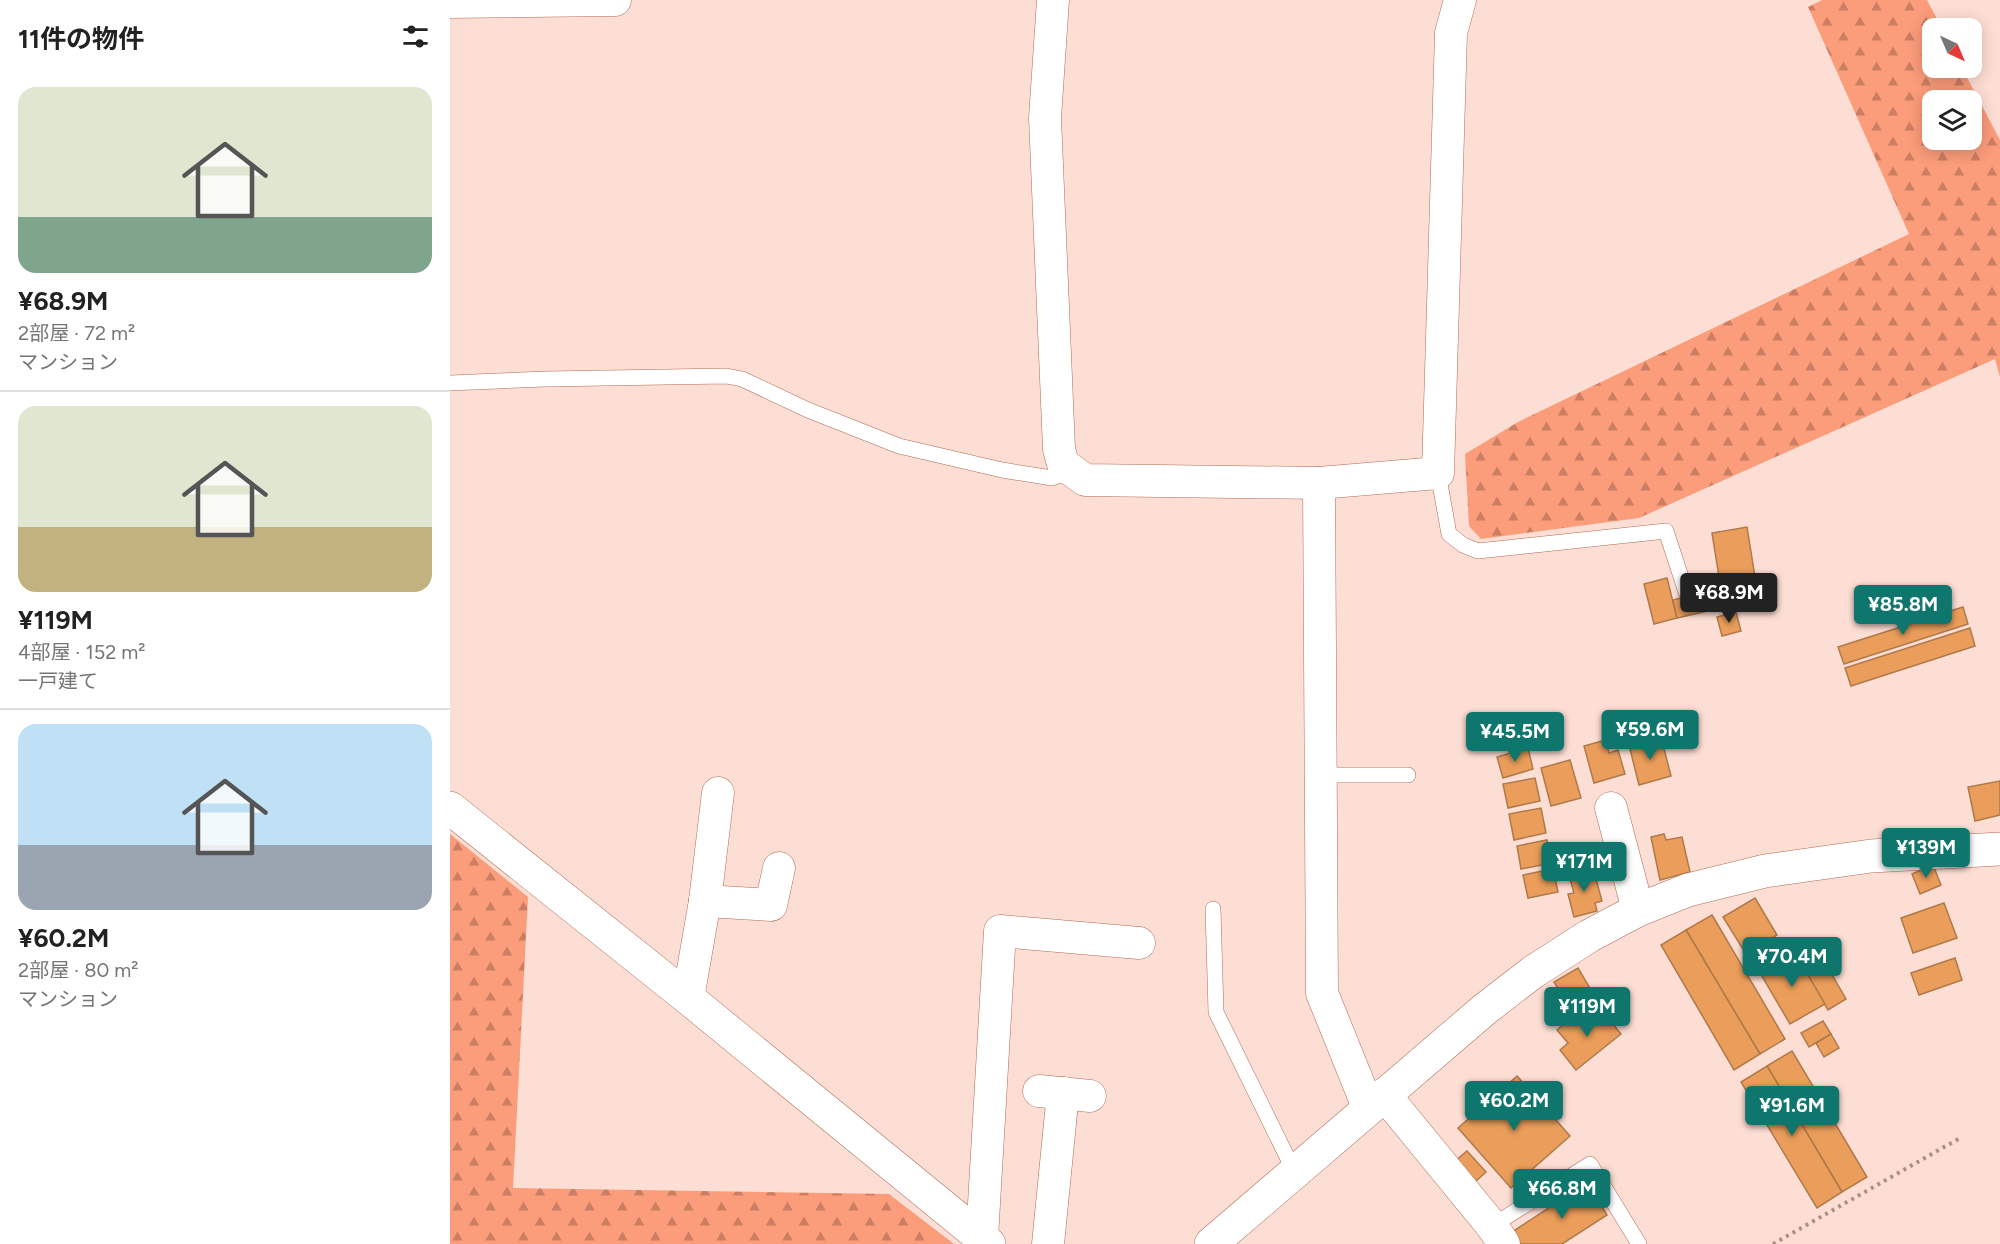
<!DOCTYPE html>
<html lang="ja">
<head>
<meta charset="utf-8">
<style>
  :root { --surface:#fff; --page:#f2f2f2; --text:#222; --muted:#767676; --line:#e0e0e0; --accent:#0f766e }
  body { margin:0; font-family:Figtree,"Noto Sans JP",sans-serif; background:var(--page); color:var(--text); height:100vh; display:flex; flex-direction:column; font-size:22px; white-space:nowrap }
  * { box-sizing:border-box; margin:0 }
  p { font-size:20px; color:var(--muted) }
  .icon { flex:none; width:33px; height:33px; fill:none; stroke:currentColor; stroke-width:2; stroke-linecap:round; stroke-linejoin:round }
  .map { position:relative; flex:1; overflow:hidden }
  .side { display:flex; flex-direction:column; background:var(--surface); width:450px }
  .side>* { flex:none }
  .needle { width:39px; rotate:136deg }
  .controls { position:absolute; left:1472px; top:18px; display:grid; gap:12px }
  .controls a { display:grid; place-items:center; width:60px; height:60px; border-radius:12px; background:var(--surface); box-shadow:0 3px 15px #0003; font-size:30px }
  .price { position:absolute; translate:-50% -51px; padding:0 14px; border-radius:6px; background:var(--accent); color:#fff; font-size:20px; line-height:39px; filter:drop-shadow(0 2px 3px #0008) }
  .price::after { content:''; position:absolute; left:50%; top:36px; width:18px; height:14px; margin-left:-9px; background:inherit; clip-path:polygon(0 0,100% 0,50% 100%) }
  .price.on { background:#222; color:#fff }
  ul { padding:0; list-style:none }
  li { display:grid; align-content:center; gap:12px; height:318px; padding:0 18px }
  li+li { border-top:2px solid var(--line) }
  li span { display:grid; place-items:center; height:186px; border-radius:18px; color:#555 }
  li>.icon { margin-inline-start:auto }
  span .icon { width:108px; height:108px; fill:#fffc; stroke-width:1 }
  li b { font-size:26px }
  h2 { display:flex; justify-content:space-between; align-items:center; height:72px; padding:0 18px; font-size:26px }
  main { display:flex; flex:1; min-height:0 }
  .map>svg:first-child { display:block }
  .forest { fill:url(#forest-firs); fill-rule:evenodd }
  .building { fill:#eb9e5b; stroke:#af794a; stroke-width:1.5 }
  .lines { fill:none; stroke-linecap:round; stroke-linejoin:round }
  .lane-casing { stroke:#ae6c54; stroke-width:16 }
  .street-casing { stroke:#ae6c54; stroke-width:33 }
  .secondary-casing { stroke:#ae6c54; stroke-width:34 }
  .path { stroke:#ad8f85; stroke-width:4; stroke-dasharray:3 4.5; stroke-linecap:butt }
  .lane { stroke:#fff; stroke-width:15 }
  .street { stroke:#fff; stroke-width:32 }
  .secondary { stroke:#fff; stroke-width:33 }
</style>
</head>
<body>
<main>
<section class="side">
<h2>11件の物件<svg class="icon" aria-label="filters" viewBox="0 0 24 24"><path d="M4 7h16M4 17h16"/><circle cx="9" cy="7" r="2"/><circle cx="15" cy="17" r="2"/></svg></h2>
<ul>
<li><span style="background:linear-gradient(#dfe7d0 70%,#7fa58c 0)"><svg class="icon" aria-label="home" viewBox="0 0 24 24"><path d="M3 11l9-7 9 7M6 9v11h12V9"/></svg></span><div><b>¥68.9M</b><p>2部屋 · 72 m²</p><p>マンション</p></div></li>
<li><span style="background:linear-gradient(#dfe7d0 65%,#c2b280 0)"><svg class="icon" aria-label="home" viewBox="0 0 24 24"><path d="M3 11l9-7 9 7M6 9v11h12V9"/></svg></span><div><b>¥119M</b><p>4部屋 · 152 m²</p><p>一戸建て</p></div></li>
<li><span style="background:linear-gradient(#bfe0f5 65%,#9aa5b1 0)"><svg class="icon" aria-label="home" viewBox="0 0 24 24"><path d="M3 11l9-7 9 7M6 9v11h12V9"/></svg></span><div><b>¥60.2M</b><p>2部屋 · 80 m²</p><p>マンション</p></div></li>
</ul>
</section>
<div class="map">
<svg width="1550" height="1244" viewBox="0 0 1550 1244">
  <defs>
    <pattern id="forest-firs" width="22" height="20" patternUnits="userSpaceOnUse" patternTransform="scale(1.5)"><rect width="22" height="20" fill="#fb9c7a"/><path d="M5 1l3.5 6h-7zM16 11l3.5 6h-7z" fill="#cc7e63"/></pattern>
  </defs>
  <rect width="100%" height="100%" fill="#fdded4"/>
  <!-- forest -->
  <g class="forest">
    <path d="M1372,0h105l15,28h-10v40h30l38,72v237l-5,-18 -356,159 -158,21 -12,-13 -4,-72 53,-32 391,-188 -101,-227zM1482,100h39v40h-39z"/>
    <path d="M0,834l78,63 -15,291 376,6 65,50h-504z"/>
  </g>
  <!-- building -->
  <g class="building">
    <path d="M1297,527l8,50 -35,6 -8,-50z"/>
    <path d="M1305,577l4,21 -39,7 -4,-21z"/>
    <path d="M1217,578l10,40 -23,6 -10,-40z"/>
    <path d="M1257,591l5,19 -35,8 -4,-18z"/>
    <path d="M1513,607l5,17 -124,40 -6,-17z"/>
    <path d="M1286,612l5,19 -19,5 -5,-19z"/>
    <path d="M1520,628l5,18 -124,40 -6,-18z"/>
    <path d="M1211,737l10,39 -32,9 -10,-40z"/>
    <path d="M1156,740l3,13 9,-3 7,24 -31,9 -10,-37z"/>
    <path d="M1078,748l5,21 -30,9 -6,-21z"/>
    <path d="M1120,760l11,38 -30,8 -10,-38z"/>
    <path d="M1085,778l5,23 -32,7 -5,-24z"/>
    <path d="M1550,781v34l-25,6 -7,-34z"/>
    <path d="M1091,808l5,25 -32,7 -5,-26z"/>
    <path d="M1214,834l2,6 16,-3 8,35 -30,8 -9,-43z"/>
    <path d="M1097,840l5,23 -31,6 -4,-23z"/>
    <path d="M1483,865l8,20 -21,9 -8,-20z"/>
    <path d="M1143,868l9,33 -7,2 2,8 -23,6 -6,-23 6,-1 -5,-18z"/>
    <path d="M1103,869l5,23 -30,6 -5,-23z"/>
    <path d="M1305,898l22,37 -31,19 -23,-37z"/>
    <path d="M1494,903l13,35 -44,15 -12,-35z"/>
    <path d="M1262,915l73,124 -25,15 -74,-124z"/>
    <path d="M1236,930l74,124 -26,16 -73,-125z"/>
    <path d="M1362,940l34,59 -18,11 -34,-59z"/>
    <path d="M1344,951l31,53 -35,20 -31,-53z"/>
    <path d="M1505,958l7,22 -43,15 -8,-22z"/>
    <path d="M1128,968l13,22 -23,14 -14,-22z"/>
    <path d="M1149,1007l22,27 -45,36 -16,-20 8,-7 -11,-13 13,-11 6,7z"/>
    <path d="M1373,1021l8,13 -22,13 -8,-14z"/>
    <path d="M1381,1034l8,14 -15,9 -8,-14z"/>
    <path d="M1342,1051l75,126 -25,15 -75,-126z"/>
    <path d="M1317,1066l75,126 -25,16 -76,-126z"/>
    <path d="M1067,1076l53,60 -59,52 -53,-60z"/>
    <path d="M1017,1151l19,21 -11,10 -20,-21z"/>
    <path d="M1137,1183l20,32 -45,29h-47l-6,-10z"/>
  </g>
  <g class="lines">
    <!-- lane casing -->
    <g class="lane-casing">
      <g id="lane">
        <path d="M0,383l95,-4 181,-3 16,3 66,31 91,36 103,24 50,8 20,-7"/>
        <path d="M988,473l11,61 14,11 15,6 188,-20 20,61"/>
        <path d="M871,775h87"/>
        <path d="M763,909l3,103 78,159"/>
        <path d="M1042,1226l98,-62 49,80"/>
      </g>
    </g>
    <!-- street casing -->
    <g class="street-casing">
      <g id="street">
        <path d="M603,0l-8,118 14,331 4,15 22,16 234,3 119,-10 13,-440 9,-33"/>
        <path d="M0,2l165,-2"/>
        <path d="M869,483l3,510 46,114"/>
        <path d="M1161,808l27,102"/>
        <path d="M255,901l66,4 8,-37"/>
        <path d="M238,998l17,-97 13,-108"/>
        <path d="M589,1091l51,5"/>
        <path d="M934,1094l108,132 12,18"/>
        <path d="M532,1238l18,-307 139,12"/>
        <path d="M598,1244l15,-151"/>
      </g>
    </g>
    <!-- secondary casing -->
    <g class="secondary-casing">
      <g id="secondary">
        <path d="M0,808l238,190 301,246"/>
        <path d="M761,1244l274,-235 48,-37 56,-36 49,-26 50,-20 77,-19 106,-15 129,-7"/>
      </g>
    </g>
    <!-- path -->
    <path class="path" d="M1323,1244l187,-106"/>
    <!-- lane -->
    <use href="#lane" class="lane"/>
    <!-- street -->
    <use href="#street" class="street"/>
    <!-- secondary -->
    <use href="#secondary" class="secondary"/>
  </g>
</svg>
<div class="controls">
<a><svg class="needle" viewBox="-14 -14 28 28"><path d="M0-13l5 13h-10z" fill="#e53935"/><path d="M0 13l5-13h-10z" fill="#767676"/></svg></a>
<a><svg class="icon" aria-label="layers" viewBox="0 0 24 24"><path d="M12 4l9 5-9 5-9-5zM3 14l9 5 9-5"/></svg></a>
</div>
<b class="price on" style="left:1279px;top:624px">¥68.9M</b>
<b class="price" style="left:1453px;top:636px">¥85.8M</b>
<b class="price" style="left:1200px;top:761px">¥59.6M</b>
<b class="price" style="left:1065px;top:763px">¥45.5M</b>
<b class="price" style="left:1476px;top:879px">¥139M</b>
<b class="price" style="left:1134px;top:893px">¥171M</b>
<b class="price" style="left:1342px;top:988px">¥70.4M</b>
<b class="price" style="left:1137px;top:1038px">¥119M</b>
<b class="price" style="left:1064px;top:1132px">¥60.2M</b>
<b class="price" style="left:1342px;top:1137px">¥91.6M</b>
<b class="price" style="left:1112px;top:1220px">¥66.8M</b>
</div>
</main>
</body>
</html>
